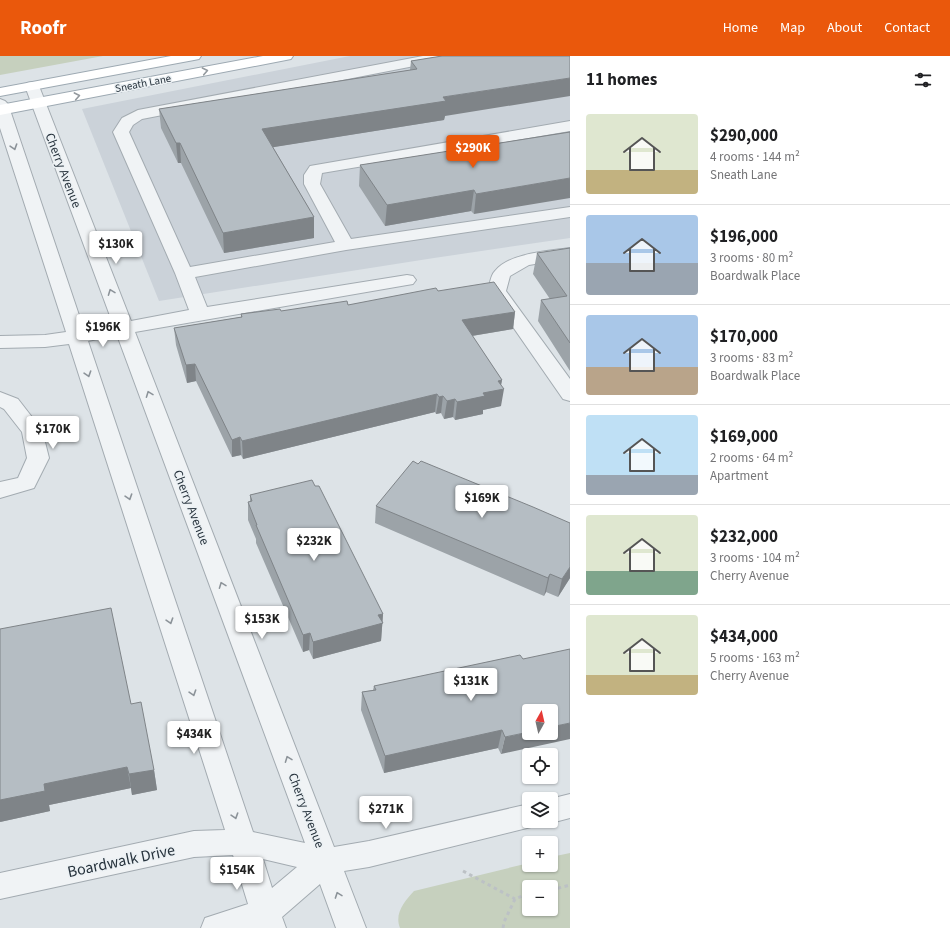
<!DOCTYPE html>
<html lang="en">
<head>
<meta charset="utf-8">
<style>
  :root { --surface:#fff; --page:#f6f6f6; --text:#202124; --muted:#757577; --line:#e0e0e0; --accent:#ea580c }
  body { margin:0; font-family:"Source Sans 3",sans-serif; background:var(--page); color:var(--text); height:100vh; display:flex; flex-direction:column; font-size:15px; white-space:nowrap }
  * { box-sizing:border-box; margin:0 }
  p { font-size:13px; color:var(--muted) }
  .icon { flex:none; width:22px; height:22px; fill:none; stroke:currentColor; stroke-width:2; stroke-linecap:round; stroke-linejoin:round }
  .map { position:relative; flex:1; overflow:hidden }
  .side { display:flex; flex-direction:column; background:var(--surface); width:380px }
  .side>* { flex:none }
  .needle { width:26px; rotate:8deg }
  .fabs { position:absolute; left:522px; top:648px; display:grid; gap:8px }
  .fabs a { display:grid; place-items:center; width:36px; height:36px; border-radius:4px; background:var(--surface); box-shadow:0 1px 3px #0004; font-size:20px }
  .price { position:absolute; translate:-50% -34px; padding:0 9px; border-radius:4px; background:#fff; color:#222; font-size:13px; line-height:26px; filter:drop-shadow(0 1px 2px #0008) }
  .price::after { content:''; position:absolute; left:50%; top:24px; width:12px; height:9px; margin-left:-6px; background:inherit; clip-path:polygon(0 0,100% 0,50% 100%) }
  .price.current { background:var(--accent); color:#fff }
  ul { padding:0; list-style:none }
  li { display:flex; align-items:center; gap:12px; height:100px; padding:0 16px }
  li+li { border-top:1px solid var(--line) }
  li span { display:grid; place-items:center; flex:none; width:112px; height:80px; border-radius:4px; color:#555 }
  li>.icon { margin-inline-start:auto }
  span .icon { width:48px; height:48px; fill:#fffc; stroke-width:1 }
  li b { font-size:17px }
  h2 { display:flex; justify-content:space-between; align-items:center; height:48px; padding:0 16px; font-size:17px }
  header { display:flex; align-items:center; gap:24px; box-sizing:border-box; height:56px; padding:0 20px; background:var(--accent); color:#fff }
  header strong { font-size:19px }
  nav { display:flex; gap:22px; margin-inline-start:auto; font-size:14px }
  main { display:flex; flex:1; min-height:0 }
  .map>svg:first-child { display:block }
  .built { fill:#cbd2d9 }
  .green { fill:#c6d0be; fill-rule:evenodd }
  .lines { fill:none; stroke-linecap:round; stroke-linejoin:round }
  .minor-casing { stroke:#a3abb1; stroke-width:2 }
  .major-casing { stroke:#9da9b2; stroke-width:2 }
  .path { stroke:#bcc1c5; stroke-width:3; stroke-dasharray:3.5 3.5; stroke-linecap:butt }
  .minor { fill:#f0f3f5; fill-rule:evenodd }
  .major { fill:#fff; fill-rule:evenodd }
  .wall { fill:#9ca3a8 }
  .shaded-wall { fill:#7f8488 }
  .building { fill:#b5bdc3; stroke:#7f8488 }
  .oneway { stroke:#93999e }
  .oneway2 { stroke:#8c9399 }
  .labels { text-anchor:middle; stroke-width:3; stroke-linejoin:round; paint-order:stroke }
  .far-street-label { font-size:11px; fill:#27333d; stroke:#ecf1f4 }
  .street-label { font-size:13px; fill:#27333d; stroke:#ecf1f4 }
  .near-street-label { font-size:16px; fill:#27333d; stroke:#ecf1f4 }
</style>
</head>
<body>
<header>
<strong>Roofr</strong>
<nav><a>Home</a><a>Map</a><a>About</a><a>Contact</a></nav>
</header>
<main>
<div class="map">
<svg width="570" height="872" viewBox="0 0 570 872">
  <rect width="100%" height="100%" fill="#dde3e7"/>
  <!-- built -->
  <path class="built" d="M350,0h220v182l-136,20 -275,43 -77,-192z"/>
  <!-- green -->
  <g class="green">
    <path d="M0,0h103l-103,19z"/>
    <path d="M570,797v75h-170c-6,-15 5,-27 14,-37l115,-28v2h22v-8zM529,831h22v22h-22z"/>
  </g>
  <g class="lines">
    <!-- minor casing -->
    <g class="minor-casing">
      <g id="minor">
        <path d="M423,0h29l-2,3 -5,1 -303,59 -9,6 -4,7 61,135 145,-25 -31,-58v-9l6,-9 260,-45v10l-248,42 -2,11 31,55 219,-32v10l-224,33 -151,27 12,30 200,-32 6,1 3,4 -3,4 -6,1 -272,47 199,515 35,-6 160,-37v17h12l-2,4 -170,42 -25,4 22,57h-30l-16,-44 -38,33 4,11h-85l4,-10 43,-14 -15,-49 -39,2 -194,42v-26l194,-42 31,-1 -156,-486 -24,3 -45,1v-12l45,-1 21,-3 -66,-204v-29l5,2 3,3 76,226 29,-6 -88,-238 2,-3 5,-1 5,1 2,3 92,235 58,-11 -14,-37 -62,-141 9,-14 16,-8zM117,279l188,508 -52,-11 -165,-491zM263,803l34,8 -25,21z"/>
        <path d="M570,192v10l-41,7 -19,11 -4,15 64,88v22l-7,-2 -75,-108c2,-6 2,-15 7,-20 14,-18 54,-20 75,-23z"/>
        <path d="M0,336l18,7 24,31 7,28 -15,30 -34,10v-16l18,-4 9,-20 -5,-26 -18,-23 -4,-2z"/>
        <path d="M570,738v24l-19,5 -6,-2h6l-1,-22z"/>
      </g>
    </g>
    <!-- major casing -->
    <g class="major-casing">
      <g id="major">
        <path d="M171,0h30l-2,3 -5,1 -194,36v-8z"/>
        <path d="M263,0h30l-2,3 -5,1 -286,55v-10z"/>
      </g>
    </g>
    <!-- path -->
    <g class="path">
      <path d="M463,815l52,28"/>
      <path d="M551,834l19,-5"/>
      <path d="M503,872l1,-6 11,-23 14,-6"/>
    </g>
    <!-- minor -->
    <use href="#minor" class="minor"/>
    <!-- major -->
    <use href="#major" class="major"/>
  </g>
  <!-- wall -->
  <g class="wall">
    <path d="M442,0l3,60 -1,4 -171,27 41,70v21l-90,15 -43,-90h-3l-17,-35 -2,-19 251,-39 1,-9z"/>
    <path d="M570,76l-96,82 -3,-3 -86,15 -26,-40 1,-21z"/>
    <path d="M570,192v123l-32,-50 3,-21 9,-1 -17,-25 4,-21z"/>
    <path d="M438,235l77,21 -2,17 -41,7 30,44 -1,5v21l-18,4v4l-28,6 -2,-3 -9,2 -3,-6 -5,1 -1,-2 -192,47 -2,-4 -9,2 -36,-76 -9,2 -11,-38 -2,-17 67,-11v-3l40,-3 67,-6z"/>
    <path d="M315,430l68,128 -2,27 -68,18 -4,-9 -6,2 -47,-109v-4l-8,-19v-18h2v-7z"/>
    <path d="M376,450l194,72 -12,19 -12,-5 -2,4 -169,-73z"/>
    <path d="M523,603l-22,95 -3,-6 -114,25 -23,-63 1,-18 11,-2 1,-4z"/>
    <path d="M131,648l23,66 3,20 -25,5 -1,-7 -82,17 1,6 -50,11z"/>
  </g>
  <!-- shaded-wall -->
  <g class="shaded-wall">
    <path d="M570,22v18l-125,20 -1,4 -182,29v-20l181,-32z"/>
    <path d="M176,87h4l1,20h-3z"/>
    <path d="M570,122v20l-96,16 2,-20z"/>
    <path d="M474,134l-3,21 -86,15 2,-21z"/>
    <path d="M314,161v21l-90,15 -1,-20z"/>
    <path d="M515,256l-2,17 -54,9 3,-18z"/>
    <path d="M195,308l1,17 -9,2 -1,-18z"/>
    <path d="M502,324l-2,10 4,-1 -3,17 -18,4v4l-28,6 2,-18 26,-9 15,-12z"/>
    <path d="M437,338l-2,18 -192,47 -1,-18z"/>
    <path d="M443,340l-2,17 -5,1 3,-17z"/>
    <path d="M455,343l-2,18 -9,2 3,-18z"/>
    <path d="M240,381l1,18 -9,2v-17z"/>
    <path d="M570,511v11l-12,19 4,-18z"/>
    <path d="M550,518l-4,18 -2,4 4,-18z"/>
    <path d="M383,558l-2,27 -68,18v-17l65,-27z"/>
    <path d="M310,577l-1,17 -6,2v-17z"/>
    <path d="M570,667v16l-69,15 4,-17 24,-5v1h22v-6z"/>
    <path d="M502,674l-4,18 -114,25 1,-17z"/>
    <path d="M127,711l4,21 -82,17 1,6 -50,11v-22l44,-16z"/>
    <path d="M154,714l3,20 -25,5 -3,-21z"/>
  </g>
  <!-- building -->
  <g class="building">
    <path d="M442,0h128v22l-127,19 3,4 -184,28 52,88 -91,16 -43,-90h-4l-17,-34 258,-40 -6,-8z"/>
    <path d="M570,76v46l-94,16 -2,-4 -87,15 -27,-40z"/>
    <path d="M570,192v95l-29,-43 26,-4 -30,-43z"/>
    <path d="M494,226l21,30 -53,8 40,60 -4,1 6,8 -21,4 2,3 -28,6 -2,-3 -8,2 -4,-5 -4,1 -2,-3 -195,47 -2,-4 -8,3 -37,-76 -9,1 -12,-37 68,-11 -1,-3 39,-5 1,2 66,-10 1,4 88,-17 2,3z"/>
    <path d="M413,405l5,3 3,-3 112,46 37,16v44l-8,12 -12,-5 -2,4 -172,-72z"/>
    <path d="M312,424l3,6h4l64,128 -5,1 5,8 -70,19 -3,-9 -7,2 -47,-110h1l-9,-23 4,-1 -2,-6z"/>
    <path d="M111,552l20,96 10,-2 13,68 -25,4 -2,-7 -83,17 1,7 -45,9v-171z"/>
    <path d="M570,593v74l-19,4v-16h-22v21l-24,5 -3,-7 -117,26 -23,-64 14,-2 -2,-4 146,-31 3,4z"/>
  </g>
  <!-- one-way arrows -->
  <defs><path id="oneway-chevron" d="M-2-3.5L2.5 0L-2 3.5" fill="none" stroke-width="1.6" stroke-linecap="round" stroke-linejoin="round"/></defs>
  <g class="oneway">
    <use href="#oneway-chevron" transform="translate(205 15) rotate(-11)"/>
    <use href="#oneway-chevron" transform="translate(77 40) rotate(-11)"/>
  </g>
  <g class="oneway2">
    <use href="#oneway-chevron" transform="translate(14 91) rotate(72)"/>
    <use href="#oneway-chevron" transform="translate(111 236) rotate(-111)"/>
    <use href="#oneway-chevron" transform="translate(88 318) rotate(72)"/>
    <use href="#oneway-chevron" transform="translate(149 338) rotate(-111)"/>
    <use href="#oneway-chevron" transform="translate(129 441) rotate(72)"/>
    <use href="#oneway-chevron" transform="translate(222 529) rotate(-111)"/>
    <use href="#oneway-chevron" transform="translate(170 565) rotate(72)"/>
    <use href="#oneway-chevron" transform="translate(193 637) rotate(72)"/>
    <use href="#oneway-chevron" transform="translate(288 703) rotate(-111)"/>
    <use href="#oneway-chevron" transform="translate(235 760) rotate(72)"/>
    <use href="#oneway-chevron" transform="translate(338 839) rotate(-110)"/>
  </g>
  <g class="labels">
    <!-- far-street labels -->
    <g class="far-street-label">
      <text transform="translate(143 27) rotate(-11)" y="4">Sneath Lane</text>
    </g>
    <!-- street labels -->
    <g class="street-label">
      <text transform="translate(64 114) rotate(69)" y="5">Cherry Avenue</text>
      <text transform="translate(192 451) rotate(69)" y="5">Cherry Avenue</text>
      <text transform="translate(307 754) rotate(69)" y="5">Cherry Avenue</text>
    </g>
    <!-- near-street labels -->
    <g class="near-street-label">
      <text transform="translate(121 804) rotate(-12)" y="6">Boardwalk Drive</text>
    </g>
  </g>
</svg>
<div class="fabs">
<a><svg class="needle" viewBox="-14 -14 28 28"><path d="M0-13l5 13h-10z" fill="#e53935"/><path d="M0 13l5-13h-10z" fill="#757577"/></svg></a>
<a><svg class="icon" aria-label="locate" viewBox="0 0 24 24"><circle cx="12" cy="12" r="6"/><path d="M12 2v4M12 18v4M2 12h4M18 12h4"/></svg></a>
<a><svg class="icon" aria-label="layers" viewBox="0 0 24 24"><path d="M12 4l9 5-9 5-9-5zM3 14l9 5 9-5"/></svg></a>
<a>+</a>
<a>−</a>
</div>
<b class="price current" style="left:473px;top:113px">$290K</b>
<b class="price" style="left:116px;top:209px">$130K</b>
<b class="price" style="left:103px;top:292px">$196K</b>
<b class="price" style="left:53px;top:394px">$170K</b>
<b class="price" style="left:482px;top:463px">$169K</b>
<b class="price" style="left:314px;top:506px">$232K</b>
<b class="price" style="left:262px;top:584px">$153K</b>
<b class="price" style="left:471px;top:646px">$131K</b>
<b class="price" style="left:194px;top:699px">$434K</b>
<b class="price" style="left:386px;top:774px">$271K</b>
<b class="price" style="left:237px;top:835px">$154K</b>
</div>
<section class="side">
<h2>11 homes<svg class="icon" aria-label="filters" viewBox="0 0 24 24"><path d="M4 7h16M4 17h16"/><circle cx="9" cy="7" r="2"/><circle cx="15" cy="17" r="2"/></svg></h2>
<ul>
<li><span style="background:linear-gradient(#dfe7d0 70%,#c2b280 0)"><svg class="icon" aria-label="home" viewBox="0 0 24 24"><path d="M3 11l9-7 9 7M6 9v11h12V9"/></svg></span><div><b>$290,000</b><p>4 rooms · 144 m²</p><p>Sneath Lane</p></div></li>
<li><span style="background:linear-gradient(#a9c7e8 60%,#9aa5b1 0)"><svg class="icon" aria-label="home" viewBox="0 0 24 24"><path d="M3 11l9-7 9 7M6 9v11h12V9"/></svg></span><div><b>$196,000</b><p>3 rooms · 80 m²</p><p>Boardwalk Place</p></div></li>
<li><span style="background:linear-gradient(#a9c7e8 65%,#b9a48a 0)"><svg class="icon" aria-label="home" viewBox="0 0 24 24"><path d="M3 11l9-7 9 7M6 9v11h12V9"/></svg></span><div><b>$170,000</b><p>3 rooms · 83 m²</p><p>Boardwalk Place</p></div></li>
<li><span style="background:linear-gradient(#bfe0f5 75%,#9aa5b1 0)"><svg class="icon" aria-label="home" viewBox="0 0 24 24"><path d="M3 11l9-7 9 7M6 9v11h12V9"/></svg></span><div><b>$169,000</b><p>2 rooms · 64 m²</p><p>Apartment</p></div></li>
<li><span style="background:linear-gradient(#dfe7d0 70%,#7fa58c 0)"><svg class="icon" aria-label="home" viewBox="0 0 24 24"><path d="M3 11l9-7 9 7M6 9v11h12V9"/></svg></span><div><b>$232,000</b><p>3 rooms · 104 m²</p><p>Cherry Avenue</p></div></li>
<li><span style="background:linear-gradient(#dfe7d0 75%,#c2b280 0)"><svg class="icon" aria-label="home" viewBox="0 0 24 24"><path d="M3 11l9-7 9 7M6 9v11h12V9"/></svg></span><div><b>$434,000</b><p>5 rooms · 163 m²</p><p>Cherry Avenue</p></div></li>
</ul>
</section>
</main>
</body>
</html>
